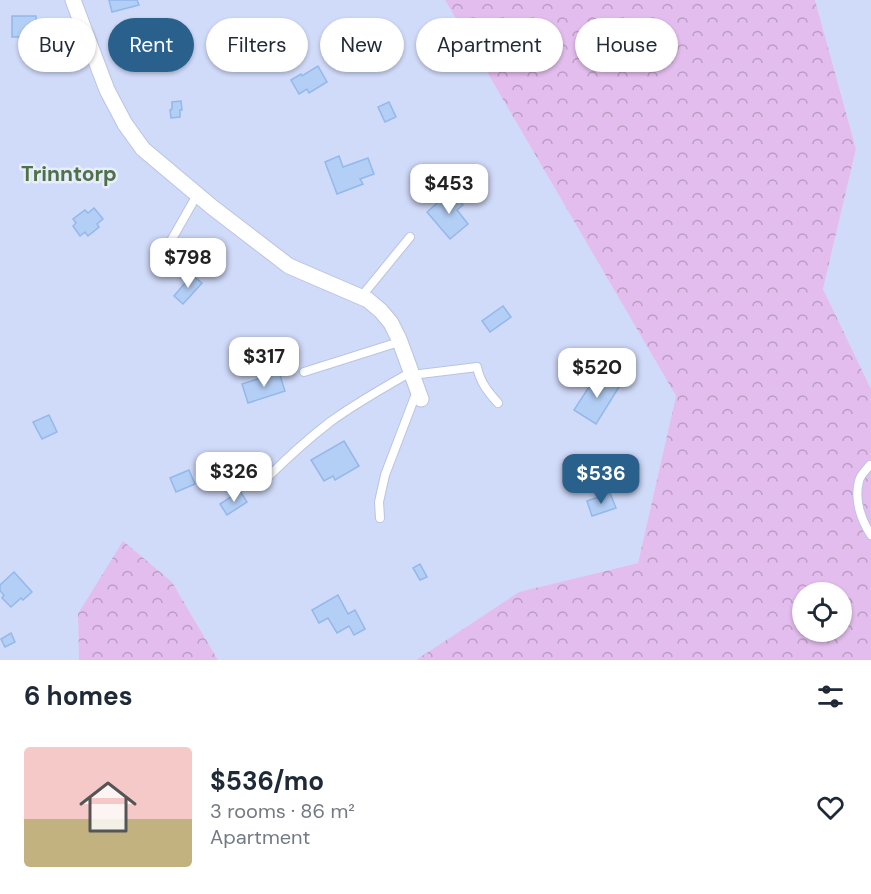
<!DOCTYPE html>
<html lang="en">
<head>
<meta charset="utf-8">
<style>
  :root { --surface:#fff; --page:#f2f2f3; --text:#1f2937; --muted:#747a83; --line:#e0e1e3; --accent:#2a618c }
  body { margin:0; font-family:"DM Sans",sans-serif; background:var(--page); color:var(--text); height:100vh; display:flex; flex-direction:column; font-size:22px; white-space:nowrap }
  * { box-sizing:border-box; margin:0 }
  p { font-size:20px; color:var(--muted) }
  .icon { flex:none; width:33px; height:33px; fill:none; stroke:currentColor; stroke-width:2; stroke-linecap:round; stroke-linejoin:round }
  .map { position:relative; height:660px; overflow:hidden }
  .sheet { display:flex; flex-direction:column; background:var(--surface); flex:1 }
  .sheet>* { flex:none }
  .hud { position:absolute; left:18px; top:18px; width:836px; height:54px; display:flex; gap:12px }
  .controls { position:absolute; left:792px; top:582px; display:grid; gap:12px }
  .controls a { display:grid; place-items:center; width:60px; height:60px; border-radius:50%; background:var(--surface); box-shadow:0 2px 4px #0004; font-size:30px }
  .price { position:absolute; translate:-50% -51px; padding:0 14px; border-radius:12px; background:#fff; color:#222; font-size:20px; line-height:39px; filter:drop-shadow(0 2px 3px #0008) }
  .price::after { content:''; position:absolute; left:50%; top:36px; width:18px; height:14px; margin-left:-9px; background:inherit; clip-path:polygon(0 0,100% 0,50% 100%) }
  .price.on { background:var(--accent); color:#fff }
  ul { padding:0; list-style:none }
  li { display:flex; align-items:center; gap:18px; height:150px; padding:0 24px }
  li+li { border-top:2px solid var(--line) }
  li span { display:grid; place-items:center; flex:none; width:168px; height:120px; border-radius:6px; color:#555 }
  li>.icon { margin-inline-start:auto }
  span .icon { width:72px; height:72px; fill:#fffc; stroke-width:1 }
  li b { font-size:26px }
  h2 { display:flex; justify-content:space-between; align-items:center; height:72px; padding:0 24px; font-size:26px }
  .tag { padding:0 21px; border-radius:27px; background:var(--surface); box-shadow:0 2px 4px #0004; font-size:21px; line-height:54px }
  .tag.on { background:var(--accent); color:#fff }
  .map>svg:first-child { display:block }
  .residential { fill:#d0daf9 }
  .forest { fill:url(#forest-crowns); fill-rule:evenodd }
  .building { fill:#b4cff6; stroke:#93b8ea; stroke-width:1.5 }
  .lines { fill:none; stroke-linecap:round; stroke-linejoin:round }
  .service-casing { stroke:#b8c5e1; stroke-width:10 }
  .minor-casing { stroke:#b8c5e1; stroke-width:17 }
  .service { stroke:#fff; stroke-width:8 }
  .minor { stroke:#fff; stroke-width:15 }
  .labels { text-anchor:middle; stroke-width:5; stroke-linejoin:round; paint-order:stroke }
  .neighbourhood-label { font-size:21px; font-weight:bold; fill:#4e7248; stroke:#e8ecff }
</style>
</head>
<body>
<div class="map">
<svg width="871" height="660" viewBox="0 0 871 660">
  <defs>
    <pattern id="forest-crowns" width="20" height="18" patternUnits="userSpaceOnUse" patternTransform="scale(1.5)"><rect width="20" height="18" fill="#e3bded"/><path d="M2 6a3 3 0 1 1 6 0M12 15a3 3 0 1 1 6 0" fill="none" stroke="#ba9dc5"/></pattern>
  </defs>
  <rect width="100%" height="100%" fill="#dfe5fe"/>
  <!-- residential -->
  <g class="residential">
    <path d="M0,0h445l231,396 -38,167 -119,29 -103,68h-198l-46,-78 -94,32 1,46h-79z"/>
    <path d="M815,0h56v389l-48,-100 33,-140z"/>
  </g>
  <!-- forest -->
  <g class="forest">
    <path d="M445,0h370l41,149 -33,140 48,100v271h-455l103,-68 119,-29 38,-167zM802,592h40v40h-40z"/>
    <path d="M123,541l49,41 46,78h-139l-1,-46z"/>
  </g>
  <!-- building -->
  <g class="building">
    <path d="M109,0h28l2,5 -27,7z"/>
    <path d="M12,16h24l1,21h-25z"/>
    <path d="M318,66l9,16 -18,11 -2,-4 -8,5 -8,-14 10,-6 1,2z"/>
    <path d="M181,101l1,9h-2v7l-9,1 -1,-8 2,-1v-7z"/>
    <path d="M389,102l7,15 -11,5 -7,-15z"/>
    <path d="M339,156l4,11 25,-9 6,16 -14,5 3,5 -26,10 -12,-32z"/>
    <path d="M451,191l12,14 -6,5 11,14 -18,15 -23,-27z"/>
    <path d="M94,208l9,11 -6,5 2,3 -11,9 -3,-4 -5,4 -7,-10 3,-3 -3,-4 12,-9 3,3z"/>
    <path d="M192,275l10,8 -19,21 -9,-8z"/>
    <path d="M503,306l8,11 -21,15 -8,-11z"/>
    <path d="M279,372l6,19 -37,12 -6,-19z"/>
    <path d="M598,373l21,14 -23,37 -22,-14z"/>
    <path d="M49,415l8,17 -15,7 -9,-17z"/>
    <path d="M344,441l15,25 -24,14 -2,-4 -9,5 -13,-21z"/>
    <path d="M189,470l6,14 -19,8 -6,-14z"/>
    <path d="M240,491l7,11 -20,13 -7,-11z"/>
    <path d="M610,493l6,15 -24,8 -5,-15z"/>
    <path d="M420,564l7,13 -7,3 -7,-12z"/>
    <path d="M14,572l18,20 -9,8 -2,-2 -10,9 -9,-9 2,-3 -4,-4v-6z"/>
    <path d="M338,595l10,19 7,-4 10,19 -11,6 -5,-9 -12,7 -9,-15 -9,5 -7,-13z"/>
    <path d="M11,633l4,9 -10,5 -4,-8z"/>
  </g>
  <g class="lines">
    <!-- service casing -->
    <g class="service-casing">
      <g id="service">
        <path d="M168,246l29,-51"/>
        <path d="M361,297l49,-60"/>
        <path d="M304,372l95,-30"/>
        <path d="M412,375l65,-8c3,15 11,25 21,36"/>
        <path d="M870,465c-4,5 -10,10 -11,16 -5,19 2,39 12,54"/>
        <path d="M267,478c20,-20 41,-39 63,-56 26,-19 53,-34 81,-50"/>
        <path d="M380,518l-1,-16 6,-27 32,-84"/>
      </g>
    </g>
    <!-- minor casing -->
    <g class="minor-casing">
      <path id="minor" d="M73,0l34,90 18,34 18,25 69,58 77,59 79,34 13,11 10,12 8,16 22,60"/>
    </g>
    <!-- service -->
    <use href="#service" class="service"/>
    <!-- minor -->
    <use href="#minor" class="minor"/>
  </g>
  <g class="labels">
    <!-- neighbourhood labels -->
    <g class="neighbourhood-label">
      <text x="69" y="181">Trinntorp</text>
    </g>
  </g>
</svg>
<div class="controls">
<a><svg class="icon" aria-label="locate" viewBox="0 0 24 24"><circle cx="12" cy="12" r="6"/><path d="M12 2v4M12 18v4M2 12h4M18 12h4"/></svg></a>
</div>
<b class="price" style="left:449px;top:215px">$453</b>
<b class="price" style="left:188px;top:289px">$798</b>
<b class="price" style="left:264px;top:388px">$317</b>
<b class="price" style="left:597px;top:399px">$520</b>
<b class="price" style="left:234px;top:503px">$326</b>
<b class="price on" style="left:601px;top:505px">$536</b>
<div class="hud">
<a class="tag">Buy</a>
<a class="tag on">Rent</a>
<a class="tag">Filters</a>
<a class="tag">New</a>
<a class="tag">Apartment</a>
<a class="tag">House</a>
</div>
</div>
<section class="sheet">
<h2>6 homes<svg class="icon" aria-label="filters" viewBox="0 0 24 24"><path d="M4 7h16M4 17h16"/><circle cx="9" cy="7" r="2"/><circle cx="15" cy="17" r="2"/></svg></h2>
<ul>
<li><span style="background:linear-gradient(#f6c9c9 60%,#c2b280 0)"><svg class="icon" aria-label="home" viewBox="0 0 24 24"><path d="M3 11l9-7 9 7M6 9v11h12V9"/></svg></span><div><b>$536/mo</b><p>3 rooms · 86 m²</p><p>Apartment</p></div><svg class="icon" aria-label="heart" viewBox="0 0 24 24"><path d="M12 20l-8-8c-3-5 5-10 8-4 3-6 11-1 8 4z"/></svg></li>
</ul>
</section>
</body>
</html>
